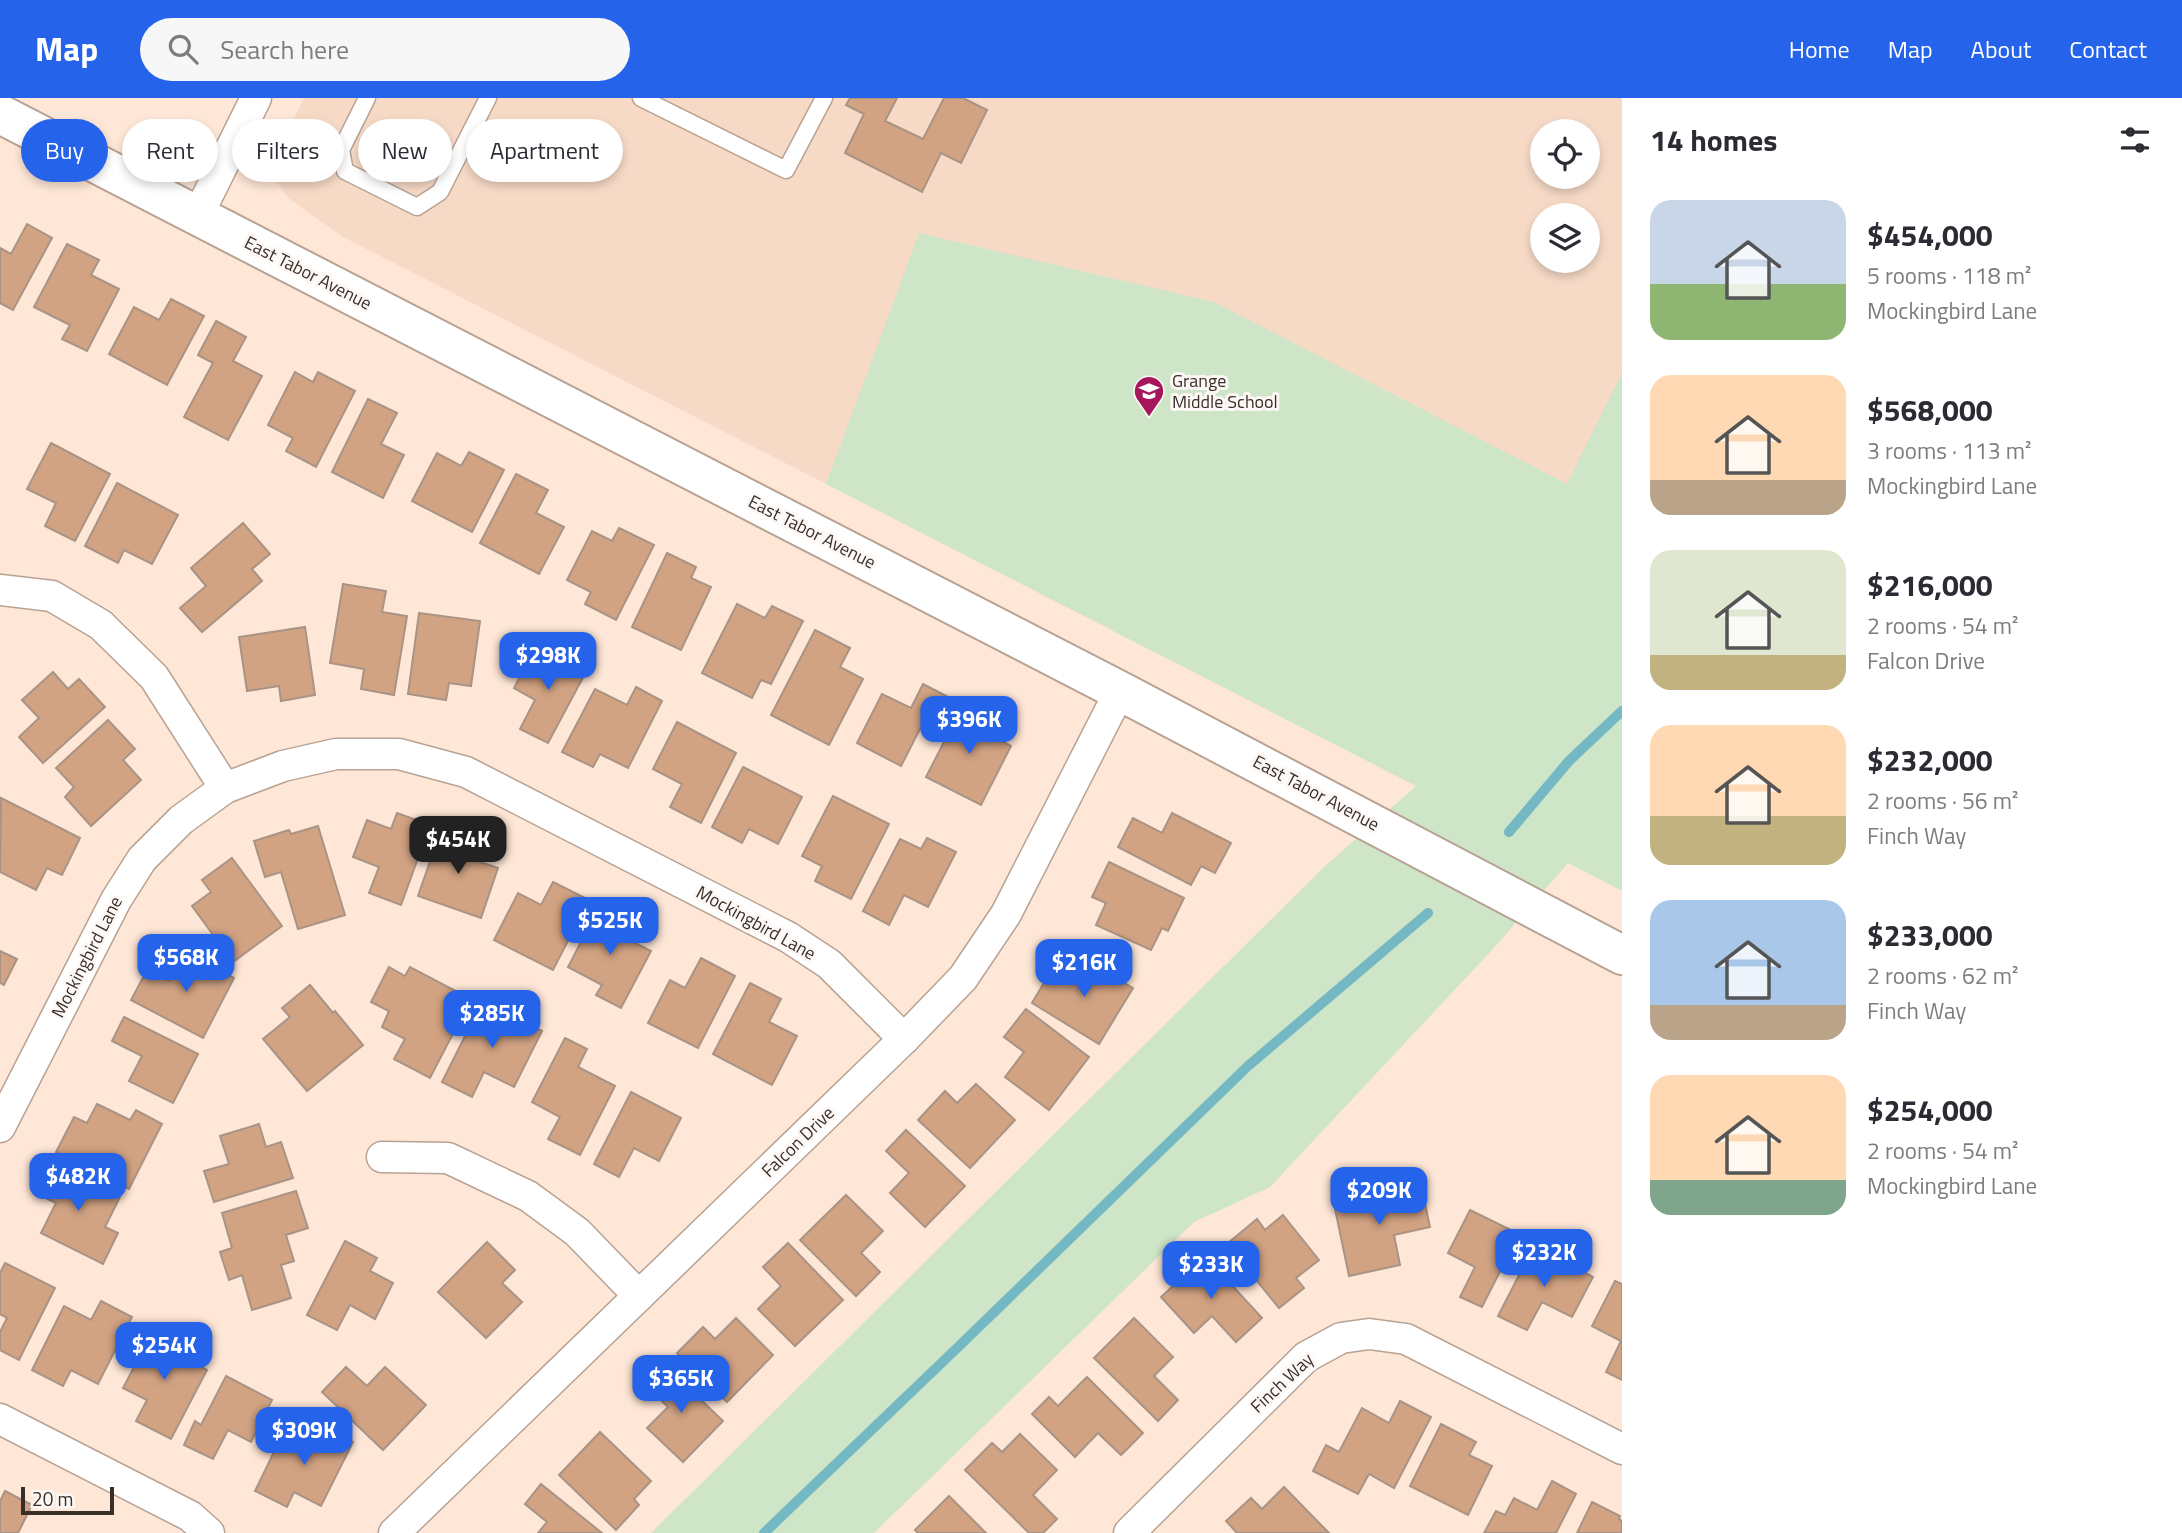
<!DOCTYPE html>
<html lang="en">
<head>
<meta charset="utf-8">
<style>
  :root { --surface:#fff; --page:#f7f7f7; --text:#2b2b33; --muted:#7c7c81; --accent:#2563eb }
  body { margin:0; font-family:"Titillium Web",sans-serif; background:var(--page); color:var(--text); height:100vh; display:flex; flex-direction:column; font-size:26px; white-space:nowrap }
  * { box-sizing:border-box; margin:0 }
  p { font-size:23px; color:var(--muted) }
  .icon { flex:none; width:38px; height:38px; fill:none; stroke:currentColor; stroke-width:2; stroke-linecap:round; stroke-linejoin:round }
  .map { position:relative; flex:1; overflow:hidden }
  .drawer { display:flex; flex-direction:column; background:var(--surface); width:560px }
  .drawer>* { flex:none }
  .guide { position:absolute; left:21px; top:21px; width:665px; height:63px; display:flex; gap:14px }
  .controls { position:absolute; left:1530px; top:21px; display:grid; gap:14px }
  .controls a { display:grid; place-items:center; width:70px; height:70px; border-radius:50%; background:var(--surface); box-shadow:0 4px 10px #0003; font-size:35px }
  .scale { position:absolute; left:21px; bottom:18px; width:93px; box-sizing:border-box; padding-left:7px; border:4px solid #382f29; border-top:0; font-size:19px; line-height:24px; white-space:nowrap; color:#382f29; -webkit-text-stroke:5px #fdf8f5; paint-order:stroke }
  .price { position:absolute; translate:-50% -60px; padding:0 16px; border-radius:14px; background:var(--accent); color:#fff; font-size:23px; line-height:46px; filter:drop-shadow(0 2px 4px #0008) }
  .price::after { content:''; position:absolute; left:50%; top:42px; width:21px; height:16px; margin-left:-10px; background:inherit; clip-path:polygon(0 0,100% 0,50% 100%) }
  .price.active { background:#222; color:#fff }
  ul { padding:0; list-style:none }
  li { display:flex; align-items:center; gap:21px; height:175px; padding:0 28px }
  li span { display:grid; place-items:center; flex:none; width:196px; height:140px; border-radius:21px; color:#555 }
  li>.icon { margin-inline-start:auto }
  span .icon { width:84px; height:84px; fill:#fffc; stroke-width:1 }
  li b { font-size:30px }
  h2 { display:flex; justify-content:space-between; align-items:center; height:84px; padding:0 28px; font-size:30px }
  .chip { padding:0 24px; border-radius:32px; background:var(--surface); box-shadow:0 4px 10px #0003; font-size:24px; line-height:63px }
  .chip.active { background:var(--accent); color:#fff }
  header { display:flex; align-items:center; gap:42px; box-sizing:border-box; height:98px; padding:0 35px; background:var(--accent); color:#fff }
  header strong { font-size:33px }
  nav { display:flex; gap:38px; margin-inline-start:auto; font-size:24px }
  .search { width:490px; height:63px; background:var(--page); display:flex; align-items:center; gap:18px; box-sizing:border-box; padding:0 24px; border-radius:38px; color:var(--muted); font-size:26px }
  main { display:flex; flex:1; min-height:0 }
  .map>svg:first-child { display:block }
  .built { fill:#f7dac6; fill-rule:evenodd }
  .green { fill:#cee5c7 }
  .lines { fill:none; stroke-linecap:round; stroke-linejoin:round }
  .stream { stroke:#73b8c2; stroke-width:10 }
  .building { fill:#d2a383; stroke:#a99385; stroke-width:2 }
  .service-casing { stroke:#b8a293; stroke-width:19 }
  .minor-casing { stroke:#b8a293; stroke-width:33 }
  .secondary-casing { stroke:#b8a293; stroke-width:42 }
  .service { stroke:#fff; stroke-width:16 }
  .minor { stroke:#fff; stroke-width:30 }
  .secondary { stroke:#fff; stroke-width:38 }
  .labels { text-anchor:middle; stroke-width:6; stroke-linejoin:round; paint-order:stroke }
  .street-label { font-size:18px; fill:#382f29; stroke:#fdf8f5 }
  .poi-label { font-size:18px; fill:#382f29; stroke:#fdf8f5; text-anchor:start }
</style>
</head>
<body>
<header>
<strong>Map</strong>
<div class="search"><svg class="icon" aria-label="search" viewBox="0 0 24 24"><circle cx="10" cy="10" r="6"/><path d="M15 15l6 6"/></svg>Search here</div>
<nav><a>Home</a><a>Map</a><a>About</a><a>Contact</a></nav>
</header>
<main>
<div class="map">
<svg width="1622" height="1435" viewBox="0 0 1622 1435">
  <rect width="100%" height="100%" fill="#ffe7d7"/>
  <!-- built -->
  <path class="built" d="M304,0h1318v277l-205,411 -1074,-549 -55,-39 -14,-20 1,-22zM1542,33h45v46h-45zM1542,117h45v46h-45z"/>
  <!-- green -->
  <path class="green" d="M919,135l295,69 353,182 55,-111v518l-54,-28 -76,87 -222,237 -76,35 -320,311h-223l673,-666 92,-81 -590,-302z"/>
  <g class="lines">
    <!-- stream -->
    <g class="stream">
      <path d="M1509,734l60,-71 53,-50"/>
      <path d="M764,1435l191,-183 293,-284 180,-153"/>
    </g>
  </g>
  <!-- building -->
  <g class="building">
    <path d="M850,0h47l-12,23 38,18 21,-41h19l24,12 -26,53 -20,-10 -19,39 -77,-39 19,-39 -18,-9z"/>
    <path d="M27,126l25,14 -39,72 -13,-7v-55l11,6z"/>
    <path d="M67,146l32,16 -8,15 28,14 -32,62 -25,-12 8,-14 -36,-18z"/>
    <path d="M171,201l33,17 -37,69 -58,-31 25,-47 25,13z"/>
    <path d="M216,223l30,16 -13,24 29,15 -34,64 -44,-23 29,-54 -15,-8z"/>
    <path d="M295,274l18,10 5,-10 37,19 -39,76 -30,-16 7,-13 -25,-13z"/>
    <path d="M368,301l29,14 -16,31 23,11 -21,43 -51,-26z"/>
    <path d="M51,345l59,31 -35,67 -30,-15 11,-23 -29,-14z"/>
    <path d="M469,354l35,18 -32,62 -60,-31 25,-48 24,13z"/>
    <path d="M516,376l32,16 -12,23 28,14 -25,47 -59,-31z"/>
    <path d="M117,385l61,32 -26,49 -28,-14 -6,13 -33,-17z"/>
    <path d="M243,425l27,31 -18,15 10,12 -60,51 -22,-24 26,-22 -15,-18z"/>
    <path d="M619,430l35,17 -38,75 -31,-16 6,-12 -24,-12 25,-49 20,10z"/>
    <path d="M667,455l29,14 -5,11 20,9 -30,63 -49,-23z"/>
    <path d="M343,486l43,7 -4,21 25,4 -13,79 -33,-6 3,-20 -34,-6z"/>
    <path d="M737,506l28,14 7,-12 31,15 -32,63 -10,-4 -9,18 -50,-25z"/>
    <path d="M419,515l61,8 -9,65 -22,-3 -3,17 -38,-6z"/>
    <path d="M305,529l10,68 -34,6 -2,-15 -32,5 -8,-54z"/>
    <path d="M815,532l35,18 -10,19 23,12 -34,66 -58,-30z"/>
    <path d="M536,548l50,26 -38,71 -28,-14 15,-29 -21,-12z"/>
    <path d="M53,574l15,17 11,-10 26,28 -62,56 -24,-26 20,-19 -17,-18z"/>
    <path d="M923,586l29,15 -17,33 -13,-7 -21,41 -44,-23 25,-49 29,14z"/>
    <path d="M636,589l26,14 -34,67 -28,-14 -7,13 -31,-15 33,-63 32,16z"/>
    <path d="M964,605l31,16 -7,15 23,12 -30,59 -55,-28z"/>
    <path d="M108,622l27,29 -12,11 18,20 -50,46 -26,-29 9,-10 -18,-19z"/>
    <path d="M677,624l59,31 -35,70 -31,-16 12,-23 -29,-15z"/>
    <path d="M743,669l59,30 -24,47 -29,-15 -7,14 -30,-16z"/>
    <path d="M833,698l56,28 -38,75 -36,-18 7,-15 -20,-10z"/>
    <path d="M1,700l79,40 -18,37 -15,-7 -11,22 -36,-18z"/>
    <path d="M397,715l33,12 -29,80 -32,-12 10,-26 -26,-10 14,-37 24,9z"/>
    <path d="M1172,715l59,30 -16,30 -14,-7 -10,19 -73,-38 15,-29 29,15z"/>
    <path d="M318,728l27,89 -47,14 -17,-57 -16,5 -11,-36 35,-11 2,4z"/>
    <path d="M441,732l38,13 -5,17 24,8 -17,50 -63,-22z"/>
    <path d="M927,740l29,14 -28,55 -24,-12 -15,30 -26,-14 37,-72 21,10z"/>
    <path d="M232,760l50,68 -49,36 -41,-56 19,-14 -9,-12z"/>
    <path d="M1109,764l75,36 -16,33 -6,-3 -11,22 -55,-25 10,-22 -14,-6z"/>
    <path d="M553,784l36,18 -36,70 -59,-30 24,-47 23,12z"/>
    <path d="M599,809l31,15 -7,15 28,14 -30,57 -25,-13 6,-10 -34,-18z"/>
    <path d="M0,853l17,8 -13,26 -4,-2z"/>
    <path d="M184,854l50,26 -31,60 -72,-38 16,-30 22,11z"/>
    <path d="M1081,859l52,31 -34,56 -67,-41 19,-32 16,10z"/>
    <path d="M701,860l34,18 -37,72 -50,-25 22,-43 15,8z"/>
    <path d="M389,869l16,9 5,-9 61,32 -41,79 -36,-19 11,-20 -23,-12 7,-16 -18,-9z"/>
    <path d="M750,885l31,16 -12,23 28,14 -25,49 -59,-31z"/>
    <path d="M310,887l23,28 2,-2 28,34 -56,46 -44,-52 27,-22 -8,-9z"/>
    <path d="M482,904l60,29 -28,56 -30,-15 -12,25 -30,-15z"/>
    <path d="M1026,911l63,48 -40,53 -44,-33 19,-25 -20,-15z"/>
    <path d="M124,919l74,37 -25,49 -44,-22 13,-25 -30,-15z"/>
    <path d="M565,940l22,11 -9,18 37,19 -35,69 -32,-16 12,-22 -28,-15z"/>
    <path d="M976,986l39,36 -45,48 -52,-48 27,-29 12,12z"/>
    <path d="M631,994l50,26 -22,43 -25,-13 -15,29 -25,-13z"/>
    <path d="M97,1006l33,16 6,-10 26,14 -33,65 -73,-37 18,-35 13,6z"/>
    <path d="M259,1026l7,23 15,-5 12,36 -79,24 -10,-31 25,-7 -9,-28z"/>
    <path d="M906,1032l59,56 -40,41 -35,-34 19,-20 -23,-22z"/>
    <path d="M51,1064l69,35 -15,30 13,6 -15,31 -62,-31 15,-30 -21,-10z"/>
    <path d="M1421,1087l9,42 -36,8 6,30 -51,11 -15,-72z"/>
    <path d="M296,1093l12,37 -22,7 8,26 -13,4 10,33 -39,12 -10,-35 -13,5 -9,-28 12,-4 -10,-35z"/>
    <path d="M846,1097l37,36 -22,22 19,19 -24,24 -56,-56z"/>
    <path d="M1470,1112l49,24 -37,73 -22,-10 15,-30 -27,-14z"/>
    <path d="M1283,1117l36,45 -23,18 8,10 -25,20 -52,-64 30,-25 8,11z"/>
    <path d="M345,1143l32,17 -7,13 23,12 -18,36 -25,-14 -13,25 -30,-15z"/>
    <path d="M487,1144l28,28 -13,13 20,19 -36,36 -48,-46z"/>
    <path d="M788,1145l55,57 -48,46 -37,-37 23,-23 -18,-19z"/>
    <path d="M1534,1148l59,31 -21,40 -30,-15 -15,28 -29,-14z"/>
    <path d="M1205,1158l57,62 -26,24 -24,-26 -18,17 -33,-36z"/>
    <path d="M5,1165l50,25 -36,72 -19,-10v-18l7,-14 -7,-4v-41z"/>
    <path d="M1615,1183l7,3v96l-16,-8 15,-31 -29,-15z"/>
    <path d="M101,1203l31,16 -34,67 -27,-14 -8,16 -31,-16 32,-64 27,14z"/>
    <path d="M736,1220l37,37 -46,47 -50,-49 26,-26 12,12z"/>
    <path d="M1134,1220l39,39 -19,19 24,24 -20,21 -64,-63z"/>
    <path d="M156,1227l32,17 -8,14 27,14 -36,69 -35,-18 11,-21 -24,-12z"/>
    <path d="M665,1267l58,56 -40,41 -36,-34 21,-21 -23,-22z"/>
    <path d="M346,1269l21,19 18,-19 41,38 -43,45 -61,-58z"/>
    <path d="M226,1278l46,24 -21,42 -23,-12 -15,29 -29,-14 11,-24 6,4z"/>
    <path d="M1087,1279l56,56 -22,22 -23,-22 -23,24 -43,-43 17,-17 9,9z"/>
    <path d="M1400,1303l31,16 -37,71 -25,-14 -11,20 -45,-23 13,-26 13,7 23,-44 27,15z"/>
    <path d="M1441,1326l35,18 -7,13 23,11 -24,49 -58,-29z"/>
    <path d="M286,1329l29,15 8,-15 30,15 -32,64 -27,-14 -7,15 -32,-16z"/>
    <path d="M600,1334l51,49 -17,18 5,6 -23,25 -57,-55z"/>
    <path d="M1020,1336l37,36 -24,25 24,24 -14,14h-14l-64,-63 27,-27 10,9z"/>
    <path d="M1552,1383l24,13 -20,39h-72l12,-22 9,4 9,-17 23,12z"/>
    <path d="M541,1386l61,49h-64l9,-11 -22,-18z"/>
    <path d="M1284,1389l45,46h-92l-11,-12 25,-23 11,11z"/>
    <path d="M5,1393l27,14 -14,28h-18v-32z"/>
    <path d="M949,1398l37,37h-68l-3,-3z"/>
    <path d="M1592,1404l28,14 -1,3 3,2v12h-45z"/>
  </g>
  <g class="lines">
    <!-- service casing -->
    <g class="service-casing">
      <g id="service">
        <path d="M367,0l-26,52 4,21 72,36 23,-15 48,-94"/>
        <path d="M641,0l145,72 38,-72"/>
      </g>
    </g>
    <!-- minor casing -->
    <g class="minor-casing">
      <g id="minor">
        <path d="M198,117l58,-117"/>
        <path d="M0,492l52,6 49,29 53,52 71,111"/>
        <path d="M0,1029l116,-227 26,-41 39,-39 44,-32 58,-22 53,-12h63l67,18 322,165 41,27 75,75"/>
        <path d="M382,1059l66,1 80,38 49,36 62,64"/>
        <path d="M0,1321l190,97 19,17"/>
        <path d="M394,1435l510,-494 59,-61 43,-64 114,-223"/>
        <path d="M1129,1435l177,-176 35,-19 28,-4 37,5 216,110"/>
      </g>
    </g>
    <!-- secondary casing -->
    <g class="secondary-casing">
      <path id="secondary" d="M0,16l1120,577 502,264"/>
    </g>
    <!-- service -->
    <use href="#service" class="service"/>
    <!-- minor -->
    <use href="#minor" class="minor"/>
    <!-- secondary -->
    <use href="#secondary" class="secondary"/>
  </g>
  <!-- icons -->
  <defs>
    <g id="school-pin" transform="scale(1.575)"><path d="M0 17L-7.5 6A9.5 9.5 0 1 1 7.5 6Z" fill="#a5175a" stroke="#fdf8f5"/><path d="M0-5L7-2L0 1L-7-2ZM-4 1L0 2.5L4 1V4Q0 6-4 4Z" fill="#fff"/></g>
  </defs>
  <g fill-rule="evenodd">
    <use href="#school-pin" x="1149" y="293"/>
  </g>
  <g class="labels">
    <!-- street labels -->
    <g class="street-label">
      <text transform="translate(308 175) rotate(27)" y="6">East Tabor Avenue</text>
      <text transform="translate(812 434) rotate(27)" y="6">East Tabor Avenue</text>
      <text transform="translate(1316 695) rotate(28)" y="6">East Tabor Avenue</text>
      <text transform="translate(756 825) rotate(29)" y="6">Mockingbird Lane</text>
      <text transform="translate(87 859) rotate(-63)" y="6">Mockingbird Lane</text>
      <text transform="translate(798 1044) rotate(-44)" y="6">Falcon Drive</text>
      <text transform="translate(1282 1285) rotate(-43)" y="6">Finch Way</text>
    </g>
    <!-- poi labels -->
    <g class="poi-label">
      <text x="1172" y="289">Grange<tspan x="1172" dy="21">Middle School</tspan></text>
    </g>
  </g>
</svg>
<div class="controls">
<a><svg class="icon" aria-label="locate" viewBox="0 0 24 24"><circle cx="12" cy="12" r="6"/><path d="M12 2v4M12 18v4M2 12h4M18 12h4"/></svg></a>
<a><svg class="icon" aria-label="layers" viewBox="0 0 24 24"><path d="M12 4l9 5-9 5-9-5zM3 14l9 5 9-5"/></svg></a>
</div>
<div class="scale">20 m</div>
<b class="price" style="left:548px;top:594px">$298K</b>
<b class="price" style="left:969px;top:658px">$396K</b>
<b class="price active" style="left:458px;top:778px">$454K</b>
<b class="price" style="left:610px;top:859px">$525K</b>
<b class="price" style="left:186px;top:896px">$568K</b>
<b class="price" style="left:1084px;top:901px">$216K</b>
<b class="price" style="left:492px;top:952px">$285K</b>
<b class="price" style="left:78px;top:1115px">$482K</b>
<b class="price" style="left:1379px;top:1129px">$209K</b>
<b class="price" style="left:1544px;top:1191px">$232K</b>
<b class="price" style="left:1211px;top:1203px">$233K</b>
<b class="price" style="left:164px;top:1284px">$254K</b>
<b class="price" style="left:681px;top:1317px">$365K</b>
<b class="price" style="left:304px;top:1369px">$309K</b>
<div class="guide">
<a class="chip active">Buy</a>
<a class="chip">Rent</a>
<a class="chip">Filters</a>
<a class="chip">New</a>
<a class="chip">Apartment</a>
</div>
</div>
<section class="drawer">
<h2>14 homes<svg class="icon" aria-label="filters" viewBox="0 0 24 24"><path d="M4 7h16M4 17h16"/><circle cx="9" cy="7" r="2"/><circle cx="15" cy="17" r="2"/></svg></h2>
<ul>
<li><span style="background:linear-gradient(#c9d6e8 60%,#8fb573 0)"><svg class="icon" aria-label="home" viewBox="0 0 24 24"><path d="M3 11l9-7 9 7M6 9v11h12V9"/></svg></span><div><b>$454,000</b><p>5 rooms · 118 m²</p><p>Mockingbird Lane</p></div></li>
<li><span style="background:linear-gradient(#ffd9b3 75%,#b9a48a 0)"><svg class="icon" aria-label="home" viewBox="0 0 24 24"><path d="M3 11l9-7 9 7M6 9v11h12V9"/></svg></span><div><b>$568,000</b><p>3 rooms · 113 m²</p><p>Mockingbird Lane</p></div></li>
<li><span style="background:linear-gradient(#dfe7d0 75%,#c2b280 0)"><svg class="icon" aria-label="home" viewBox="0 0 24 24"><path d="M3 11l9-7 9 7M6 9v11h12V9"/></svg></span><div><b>$216,000</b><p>2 rooms · 54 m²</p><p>Falcon Drive</p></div></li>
<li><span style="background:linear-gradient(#ffd9b3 65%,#c2b280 0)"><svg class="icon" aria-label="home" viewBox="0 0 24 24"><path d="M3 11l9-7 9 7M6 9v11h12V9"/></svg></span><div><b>$232,000</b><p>2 rooms · 56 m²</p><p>Finch Way</p></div></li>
<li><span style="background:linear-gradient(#a9c7e8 75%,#b9a48a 0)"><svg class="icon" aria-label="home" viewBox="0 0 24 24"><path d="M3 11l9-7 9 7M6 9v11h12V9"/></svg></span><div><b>$233,000</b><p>2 rooms · 62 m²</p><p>Finch Way</p></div></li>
<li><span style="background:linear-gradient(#ffd9b3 75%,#7fa58c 0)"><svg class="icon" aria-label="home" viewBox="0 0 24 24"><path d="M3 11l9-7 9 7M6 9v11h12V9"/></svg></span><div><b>$254,000</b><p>2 rooms · 54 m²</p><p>Mockingbird Lane</p></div></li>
</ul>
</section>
</main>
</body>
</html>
